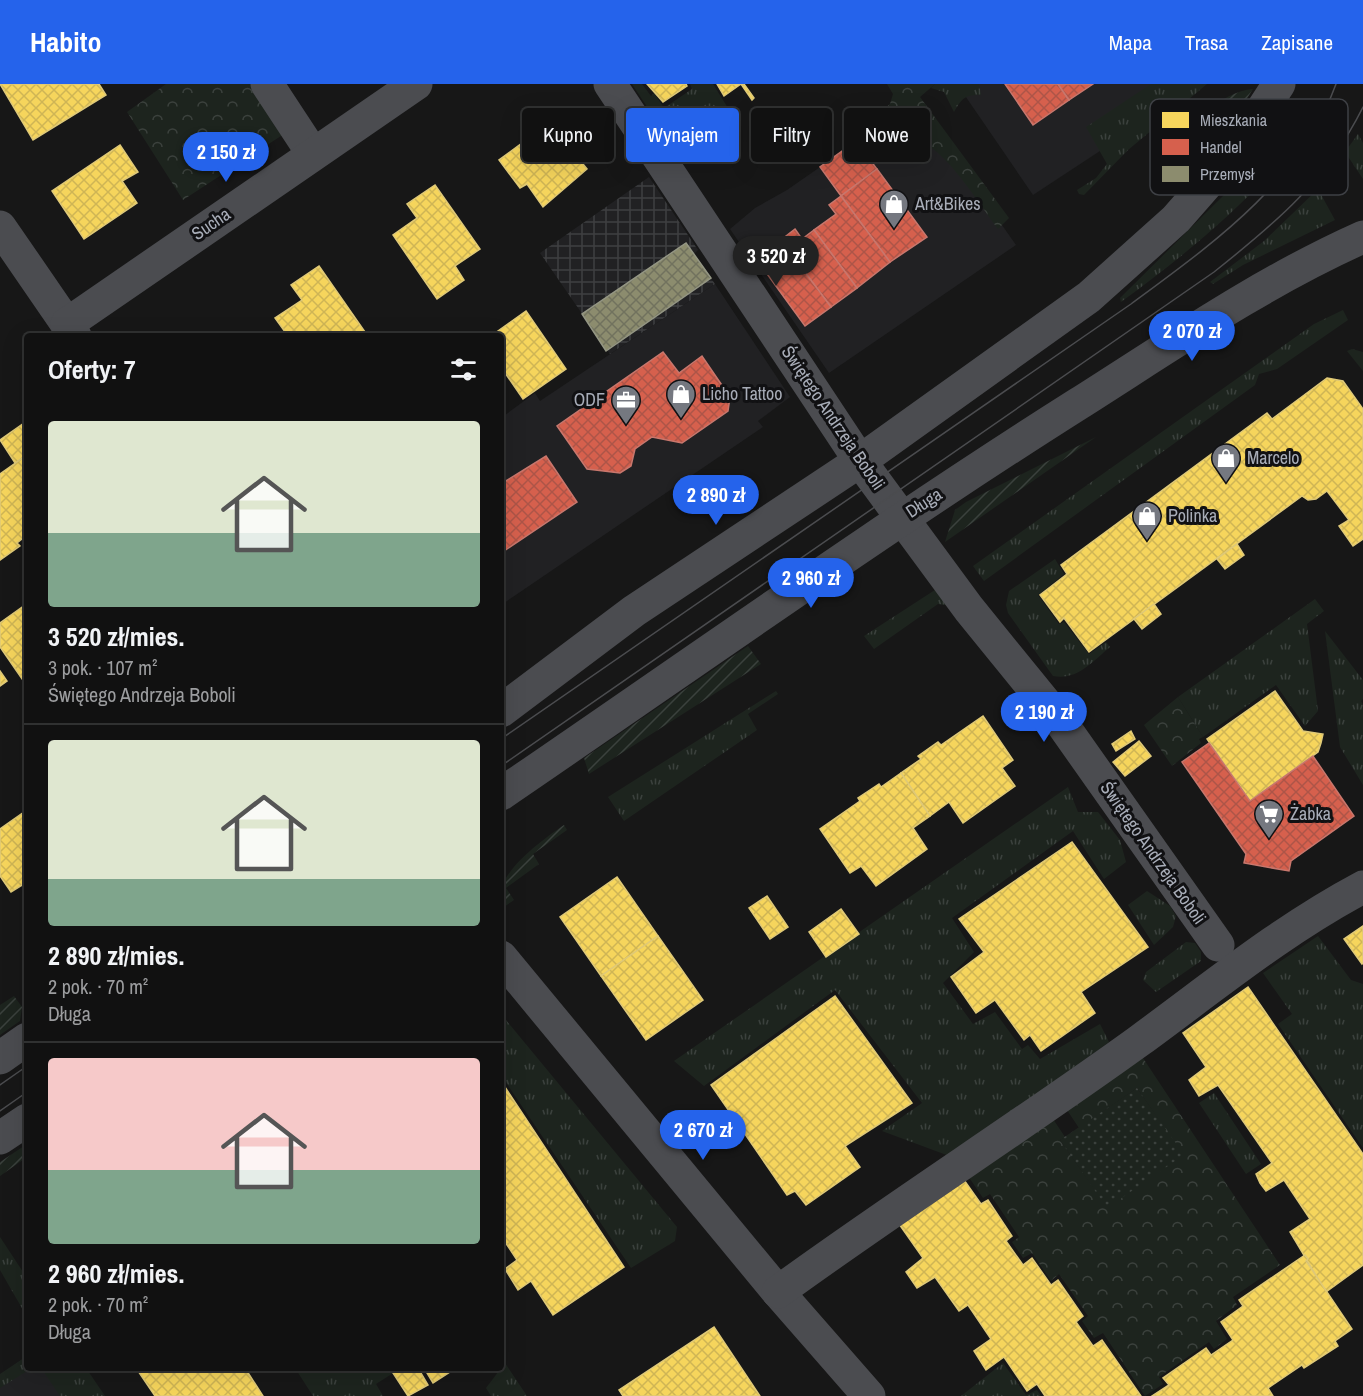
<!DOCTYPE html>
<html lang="pl">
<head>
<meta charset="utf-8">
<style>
  :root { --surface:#111; --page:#1e1f1f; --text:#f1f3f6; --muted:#9c9d9f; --line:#303131; --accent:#2563eb }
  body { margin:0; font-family:"Archivo Narrow",sans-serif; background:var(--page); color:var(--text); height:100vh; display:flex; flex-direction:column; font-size:22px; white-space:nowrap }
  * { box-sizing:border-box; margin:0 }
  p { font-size:20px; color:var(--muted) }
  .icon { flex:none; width:33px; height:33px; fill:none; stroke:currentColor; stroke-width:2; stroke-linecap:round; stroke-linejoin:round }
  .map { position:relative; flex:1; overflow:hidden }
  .panel { position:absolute; left:24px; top:249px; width:480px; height:1038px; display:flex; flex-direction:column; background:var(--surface); border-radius:6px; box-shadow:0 6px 24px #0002,0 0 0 2px var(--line) }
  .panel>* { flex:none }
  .banner { position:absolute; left:522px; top:24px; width:570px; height:54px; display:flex; gap:12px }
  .price { position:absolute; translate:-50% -51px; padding:0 14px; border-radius:21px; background:var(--accent); color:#fff; font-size:20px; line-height:39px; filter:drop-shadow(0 2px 3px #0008) }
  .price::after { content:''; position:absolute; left:50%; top:36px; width:18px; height:14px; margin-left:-9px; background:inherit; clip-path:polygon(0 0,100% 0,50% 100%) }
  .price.active { background:#222; color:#fff }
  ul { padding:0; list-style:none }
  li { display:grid; align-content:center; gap:12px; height:318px; padding:0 24px }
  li+li { border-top:2px solid var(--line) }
  li span { display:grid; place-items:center; height:186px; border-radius:6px; color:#555 }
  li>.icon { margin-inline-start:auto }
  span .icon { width:108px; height:108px; fill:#fffc; stroke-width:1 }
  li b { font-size:26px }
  h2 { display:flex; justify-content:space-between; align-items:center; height:72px; padding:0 24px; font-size:26px }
  .chip { padding:0 21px; border-radius:6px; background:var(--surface); box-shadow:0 6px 24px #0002,0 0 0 2px var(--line); font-size:21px; line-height:54px }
  .chip.active { background:var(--accent); color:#fff }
  header { display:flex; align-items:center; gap:36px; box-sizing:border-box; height:84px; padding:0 30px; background:var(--accent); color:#fff }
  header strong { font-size:28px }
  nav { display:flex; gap:33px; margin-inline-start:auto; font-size:21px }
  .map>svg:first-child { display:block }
  .built { fill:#212123 }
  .industrial { fill:url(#industrial-grid) }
  .grass { fill:url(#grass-tufts) }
  .forest { fill:url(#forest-crowns) }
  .park { fill:url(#park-dots) }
  .garden { fill:url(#garden-furrows) }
  .homes { fill:url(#homes-cross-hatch); stroke:#dfc978; stroke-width:1.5 }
  .shops { fill:url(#shops-cross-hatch); stroke:#c8776d; stroke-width:1.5 }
  .industry { fill:url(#industry-cross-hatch); stroke:#949684; stroke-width:1.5 }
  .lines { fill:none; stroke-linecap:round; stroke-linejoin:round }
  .minor { stroke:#4b4c50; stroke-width:33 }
  .tertiary { stroke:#4b4c50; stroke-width:33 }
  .tram { stroke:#4b4c4f; stroke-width:1.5 }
  .labels { text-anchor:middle; stroke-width:6; stroke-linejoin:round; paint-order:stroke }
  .poi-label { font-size:18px; fill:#a8adb8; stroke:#111113; text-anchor:start }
  .street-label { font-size:18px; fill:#a8adb8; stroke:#111113 }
  .key { fill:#111113; stroke:#3e4045; stroke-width:1.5 }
  .key-label { font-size:16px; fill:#a8adb8 }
</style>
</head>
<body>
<header>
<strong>Habito</strong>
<nav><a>Mapa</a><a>Trasa</a><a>Zapisane</a></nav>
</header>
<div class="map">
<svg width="1363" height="1312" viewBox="0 0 1363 1312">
  <defs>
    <pattern id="industrial-grid" width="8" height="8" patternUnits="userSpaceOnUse" patternTransform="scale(1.5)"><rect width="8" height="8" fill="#212123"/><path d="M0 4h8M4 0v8" fill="none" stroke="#3e3f41"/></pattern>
    <pattern id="grass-tufts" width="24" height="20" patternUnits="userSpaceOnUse" patternTransform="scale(1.5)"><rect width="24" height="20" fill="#1d241e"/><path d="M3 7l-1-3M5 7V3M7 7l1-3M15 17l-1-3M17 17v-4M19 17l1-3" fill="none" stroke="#3b413d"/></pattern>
    <pattern id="forest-crowns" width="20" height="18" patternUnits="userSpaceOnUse" patternTransform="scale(1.5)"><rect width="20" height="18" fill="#1d241e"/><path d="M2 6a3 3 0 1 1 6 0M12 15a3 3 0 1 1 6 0" fill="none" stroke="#3b413d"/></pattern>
    <pattern id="park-dots" width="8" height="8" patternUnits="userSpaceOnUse" patternTransform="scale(1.5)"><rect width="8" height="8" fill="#1d241e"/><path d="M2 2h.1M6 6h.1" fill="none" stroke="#3b413d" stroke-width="1.8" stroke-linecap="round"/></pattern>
    <pattern id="garden-furrows" width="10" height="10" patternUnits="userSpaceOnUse" patternTransform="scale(1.5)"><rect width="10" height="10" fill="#1d241e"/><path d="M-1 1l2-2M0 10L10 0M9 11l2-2" fill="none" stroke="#3b413d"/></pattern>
    <pattern id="homes-cross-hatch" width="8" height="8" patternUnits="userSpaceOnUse" patternTransform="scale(1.5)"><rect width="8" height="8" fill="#f6d55c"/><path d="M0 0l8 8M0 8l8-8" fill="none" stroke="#cfb555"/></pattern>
    <pattern id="shops-cross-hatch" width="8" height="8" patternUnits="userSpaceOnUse" patternTransform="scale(1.5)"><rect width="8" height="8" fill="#d6604d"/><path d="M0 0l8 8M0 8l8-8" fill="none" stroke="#ad5548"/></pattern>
    <pattern id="industry-cross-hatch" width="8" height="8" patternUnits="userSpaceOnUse" patternTransform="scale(1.5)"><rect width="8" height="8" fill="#8c8c6e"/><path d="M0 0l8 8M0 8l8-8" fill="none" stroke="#71725e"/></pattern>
  </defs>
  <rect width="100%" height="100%" fill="#171717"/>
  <!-- built -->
  <g class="built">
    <path d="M957,0h245l-169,111z"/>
    <path d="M915,17l101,144 -187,128 -99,-144 25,-21 32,-18z"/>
    <path d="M715,200l75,113 -32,24 5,6 -262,178v-187l34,-25 5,8z"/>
    <path d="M27,1272v12h43l19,28h-89v-21z"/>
  </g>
  <!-- industrial -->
  <path class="industrial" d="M649,93l49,73 -4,4 21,30 -105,70 -70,-101z"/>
  <!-- grass -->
  <g class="grass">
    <path d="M632,0h10l9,12 3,-3 10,15 28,-19 -2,-5h23l18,29 -45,34 -19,-10z"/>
    <path d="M935,0h44l2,11c-16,-1 -20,4 -27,17l-10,-20 -13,-4z"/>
    <path d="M1151,0h56l-79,66 -44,45 -5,-1 -2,-4 19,-12 11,-14 -21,-37z"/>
    <path d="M1273,37l5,7 -4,4 3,6 7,-1 7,13c-50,59 -107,106 -170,152l-1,-4 104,-103z"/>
    <path d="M1358,50l5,9v36l-18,-27z"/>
    <path d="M1318,105l17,31 -92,45 -30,19 -3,-2 54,-41z"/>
    <path d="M1343,226l5,10 -71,49 -18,5 -4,11 -271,196 -11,-15 341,-242z"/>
    <path d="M1352,265l11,3v19l-16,-20z"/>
    <path d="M1055,475l9,15 -26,21 21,29 5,-2 25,32 17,-12 4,5c-17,14 -33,34 -57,29l-45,-63 -2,-8 3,-14z"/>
    <path d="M938,504l13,18 -13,-2 -64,45 -10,-13z"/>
    <path d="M1315,515l9,12 -17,13 11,87 -13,15 -29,-41 -73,52 -25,-40z"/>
    <path d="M1325,547l38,49v19l-2,2 2,4v80l-23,-38z"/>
    <path d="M776,607l2,3 -30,20 9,16 -133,91 -16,-24z"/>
    <path d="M1068,703l10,25h20l22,28 6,22 -22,17 -31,-48 -121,87 22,34 -31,31 30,41 22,-12 27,37 6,-4 12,14 60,-35 9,18 -157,115 -70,-26 40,-28 -87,-113 -131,96 -30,-25z"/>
    <path d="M1147,807l23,15 6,10 -3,11 -19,18 -26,-40z"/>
    <path d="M1318,852l33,44 12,4v164l-85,-124 14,-10 -29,-41z"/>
    <path d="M1186,858l9,1 6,9v9l-45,31 -13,-12 3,-8z"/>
    <path d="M501,930l176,213 -2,14 -44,27 -130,-193z"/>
    <path d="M1214,1009l47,71 -15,10 -47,-71z"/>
    <path d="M0,1153l27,41v39l-27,-47z"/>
    <path d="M27,1272v12h5l-32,20v-14z"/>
    <path d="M505,1279l22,33h-36l-5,-8z"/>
    <path d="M1003,1279l23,32 11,-5 4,6h-80z"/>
    <path d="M41,1284h45l19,28h-45z"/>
    <path d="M295,1284h106l-25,16 7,12h-70z"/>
  </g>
  <!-- forest -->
  <g class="forest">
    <path d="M166,0h86l32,50 -101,66 -56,-88z"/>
    <path d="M887,0h48l-15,13 89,121 -11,11c-20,-26 -52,-81 -83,-90 -11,-3 -18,4 -25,10l-9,-6 -12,-21 21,-18 3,-10z"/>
    <path d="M1178,613l25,40 -4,2 2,4 -29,23 -28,-41z"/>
    <path d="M1143,974l137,207 -47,32 4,8 -21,16 11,18 -13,10 -5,-7 -50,35 4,7 -18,12 -42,-63 -9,5 -12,-17 6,-5 -29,-42 -8,7 -19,-28 -9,5 -11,-16 7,-5 -29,-43 -7,4 -15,-22 85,-57 12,18 -5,3 47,67 76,-52 -46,-67 -58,40 -12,-18z"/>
  </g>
  <!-- park -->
  <path class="park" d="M1137,1004l47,67 -77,53 -47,-68z"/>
  <!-- garden -->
  <g class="garden">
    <path d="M1253,5l-45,71 -16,6 -38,-5 7,-10c24,-20 61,-61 92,-62z"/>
    <path d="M1096,353l-151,105 10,-32 11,-8z"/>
    <path d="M748,562l13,18 -172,110 -5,-16z"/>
    <path d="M564,741l3,5 -34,24 6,10 -33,24 8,12 -10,7c-20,-26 42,-70 60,-82z"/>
    <path d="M14,912l8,11 -2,14 -20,14v-30z"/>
    <path d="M27,1060v13l-27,19v-14z"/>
  </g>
  <!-- homes -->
  <g class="homes">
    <path d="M0,0h99l7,11 -73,45z"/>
    <path d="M647,0h39l1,2 -24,16z"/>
    <path d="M717,0h27l10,14 -2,2 -11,-16 -17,12z"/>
    <path d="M577,27l27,37 -21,16 4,5 -44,38 -16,-23 -7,4 -21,-28 46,-34 13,17 6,-4 -9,-12z"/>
    <path d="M120,61l18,27 -16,9 15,22 -53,36 -32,-48z"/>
    <path d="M435,101l45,64 -25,17 9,14 -27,19 -44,-64 24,-17 -10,-14z"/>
    <path d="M319,182l46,66 -7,4h-70l-13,-18 27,-18 -11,-15z"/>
    <path d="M526,227l40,58 -43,30 -22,-32v-31h-10z"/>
    <path d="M1327,294l16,3 20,28v130l-10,7 -14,-20 10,-6 -22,-29 -11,8 -8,1 -6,-4 -213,156 -25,-34 -4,4 -20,-27 27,-21 -6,-9 206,-152 5,6z"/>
    <path d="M27,337v34l-12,8 -15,-23z"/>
    <path d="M27,371v80l-10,8 3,3 -20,14v-86z"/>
    <path d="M1237,460l7,11 -19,14 -8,-10z"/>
    <path d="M1154,520l7,10 -19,15 -8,-10z"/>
    <path d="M25,521l2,3v78l-27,-39v-24z"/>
    <path d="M0,587l7,10 -7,5z"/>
    <path d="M1275,607l28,40 20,3 -2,9 -3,9 -68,49 -43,-62z"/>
    <path d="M983,632l30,44 -11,8 13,18 -52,37 -14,-21 -19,14 -29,-43 20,-14 -3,-3 20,-14 3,3z"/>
    <path d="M1131,647l4,8 -19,12 -4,-7z"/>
    <path d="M1139,657l12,15 -26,20 -12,-14z"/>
    <path d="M901,689l29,43 -17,12 14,21 -51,37 -15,-20 -11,7 -30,-44 40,-28 -2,-3 21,-14 2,3z"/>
    <path d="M27,726v72l-16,10 -11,-16v-47z"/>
    <path d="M1072,758l76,105 -67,45 14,21 -54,38 -11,-16 -6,5 -29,-40 -19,13 -25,-36 33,-25 -25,-33z"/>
    <path d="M617,793l41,59 -57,40 -41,-59z"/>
    <path d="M767,812l21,31 -18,12 -21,-31z"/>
    <path d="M841,825l18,25 -33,23 -17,-25z"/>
    <path d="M1363,842v37l-1,1 -18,-25z"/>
    <path d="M658,852l45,64 -57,40 -45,-64z"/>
    <path d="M1248,903l115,167v111l-37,27 -36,-60 20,-13 -26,-39 -18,11 -6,-8 -4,-9 16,-11 -54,-78 -19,11 -10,-16 17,-13 -23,-34z"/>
    <path d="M835,912l77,107 -67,43 15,21 -54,38 -11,-14 -8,4 -76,-110z"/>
    <path d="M501,997l123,186 -71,48 -22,-34 -13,9 -13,-21 12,-9 -16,-24z"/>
    <path d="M964,1096l17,24 7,-4 24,36 -6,5 17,24 9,-7 19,27 7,-5 25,36 -7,6 17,24 9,-6 39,56h-96l-8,-12 -10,7 -23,-34 -18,13 -12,-19 17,-12 -23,-34 -9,6 -24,-34 -18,11 -11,-16 17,-14 -24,-34z"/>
    <path d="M1305,1171l3,4 -2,2 46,68 -17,12 3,5 -34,22 -2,-3 -34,23 5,8h-121l17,-11 -6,-7 43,-30 5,7 22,-15 -12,-18 22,-16 -4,-6z"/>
    <path d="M714,1243l46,69h-137l-4,-6z"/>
    <path d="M136,1284h109l18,28h-108z"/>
    <path d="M401,1284h17l10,17 -20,11 -15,-23z"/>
    <path d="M424,1284h24l2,4 -17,11z"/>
  </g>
  <!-- shops -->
  <g class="shops">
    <path d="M1005,0h53l11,16 -36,25z"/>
    <path d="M1058,0h35l-24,16z"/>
    <path d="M856,57l21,28 -36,27 -21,-29z"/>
    <path d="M877,85l50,68 -37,25 -49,-66z"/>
    <path d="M841,112l49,66 -33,26 -43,-58 22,-16 -7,-9z"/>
    <path d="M795,145l7,10 12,-9 43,58 -26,19 -50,-67z"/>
    <path d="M781,156l50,67 -26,19 -43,-59 14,-10 -7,-9z"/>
    <path d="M663,268l16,21 23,-17 28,41 -2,14 -46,32 -30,-6 -17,12 -4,17 -11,7 -33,-4 -30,-43z"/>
    <path d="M546,372l31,46 -76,51v-69z"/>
    <path d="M1209,659l41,58 63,-45 41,60 -63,45 -2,10 -45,-8 2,-9 -64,-92z"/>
  </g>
  <!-- industry -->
  <path class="industry" d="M686,159l25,35 -105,73 -24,-37z"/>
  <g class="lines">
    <!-- minor -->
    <g class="minor">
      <path d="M267,0l46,70"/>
      <path d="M610,0l250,377 109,148 91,112 158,224"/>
      <path d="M0,143l75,109"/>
      <path d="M67,240l349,-240"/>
      <path d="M501,873l277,335 91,104"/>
      <path d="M778,1208c118,-86 242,-165 361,-251 74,-54 143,-111 224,-154"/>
    </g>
    <!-- tertiary -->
    <g class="tertiary">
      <path d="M501,627l133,-100 226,-150 229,-164 87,-78 57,-65 46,-70"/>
      <path d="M501,710c192,-131 381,-266 577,-390 93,-59 184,-122 285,-167"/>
      <path d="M0,974l27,-19"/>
      <path d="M0,1054l27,-18"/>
    </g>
    <!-- tram -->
    <g class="tram">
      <path d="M501,655l630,-435c81,-60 169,-121 205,-220"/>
      <path d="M501,682l713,-494c63,-50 112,-91 149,-165"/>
      <path d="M0,1001l27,-19"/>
      <path d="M0,1027l27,-19"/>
    </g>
  </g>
  <!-- icons -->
  <defs>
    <g id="shop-pin" transform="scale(1.5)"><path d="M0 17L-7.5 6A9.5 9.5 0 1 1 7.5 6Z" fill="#757880" stroke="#111113"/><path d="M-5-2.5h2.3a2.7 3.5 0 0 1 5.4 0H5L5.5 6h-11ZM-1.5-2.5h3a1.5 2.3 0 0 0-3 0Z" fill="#fff"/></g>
    <g id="office-pin" transform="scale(1.5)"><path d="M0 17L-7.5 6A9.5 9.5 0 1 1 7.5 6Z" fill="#757880" stroke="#111113"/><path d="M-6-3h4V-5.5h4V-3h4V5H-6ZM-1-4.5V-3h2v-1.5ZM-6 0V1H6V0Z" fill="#fff"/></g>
    <g id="supermarket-pin" transform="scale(1.5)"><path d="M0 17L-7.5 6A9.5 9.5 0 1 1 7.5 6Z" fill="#757880" stroke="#111113"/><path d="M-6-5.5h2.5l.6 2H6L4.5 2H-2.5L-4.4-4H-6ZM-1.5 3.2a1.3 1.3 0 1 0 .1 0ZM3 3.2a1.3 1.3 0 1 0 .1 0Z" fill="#fff"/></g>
  </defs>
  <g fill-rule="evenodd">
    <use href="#shop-pin" x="894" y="120"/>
    <use href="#shop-pin" x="681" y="310"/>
    <use href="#office-pin" x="626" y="316"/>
    <use href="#shop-pin" x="1226" y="374"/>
    <use href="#shop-pin" x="1147" y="432"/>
    <use href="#supermarket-pin" x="1269" y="730"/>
  </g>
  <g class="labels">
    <!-- poi labels -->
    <g class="poi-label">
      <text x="915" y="126">Art&amp;Bikes</text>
      <text x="702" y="316">Licho Tattoo</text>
      <text x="605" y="322" text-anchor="end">ODF</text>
      <text x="1247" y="380">Marcelo</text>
      <text x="1168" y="438">Polinka</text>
      <text x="1290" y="736">Żabka</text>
    </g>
    <!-- street labels -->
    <g class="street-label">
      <text transform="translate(211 140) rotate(-34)" y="6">Sucha</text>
      <text transform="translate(833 334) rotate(56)" y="6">Świętego Andrzeja Boboli</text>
      <text transform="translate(924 419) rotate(-33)" y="6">Długa</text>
      <text transform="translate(1153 769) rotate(55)" y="6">Świętego Andrzeja Boboli</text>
    </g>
  </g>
  <!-- legend -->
  <rect x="1150" y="15" width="198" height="96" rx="9" class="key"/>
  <rect x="1162" y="28" width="27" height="16" fill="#f6d55c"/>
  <rect x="1162" y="55" width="27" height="16" fill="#d6604d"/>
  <rect x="1162" y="82" width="27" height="16" fill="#8c8c6e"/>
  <g class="key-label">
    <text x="1200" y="42">Mieszkania</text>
    <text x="1200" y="69">Handel</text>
    <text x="1200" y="96">Przemysł</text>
  </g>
</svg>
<b class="price" style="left:226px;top:99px">2 150 zł</b>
<b class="price active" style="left:776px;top:203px">3 520 zł</b>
<b class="price" style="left:1192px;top:278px">2 070 zł</b>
<b class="price" style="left:716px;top:442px">2 890 zł</b>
<b class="price" style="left:811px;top:525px">2 960 zł</b>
<b class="price" style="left:1044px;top:659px">2 190 zł</b>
<b class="price" style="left:703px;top:1077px">2 670 zł</b>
<div class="banner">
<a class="chip">Kupno</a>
<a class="chip active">Wynajem</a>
<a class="chip">Filtry</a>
<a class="chip">Nowe</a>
</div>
<section class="panel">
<h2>Oferty: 7<svg class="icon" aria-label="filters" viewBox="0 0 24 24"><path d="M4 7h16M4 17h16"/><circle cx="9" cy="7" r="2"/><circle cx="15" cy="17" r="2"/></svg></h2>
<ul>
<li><span style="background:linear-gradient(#dfe7d0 60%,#7fa58c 0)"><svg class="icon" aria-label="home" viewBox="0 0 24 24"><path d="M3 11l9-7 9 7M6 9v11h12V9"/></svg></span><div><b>3 520 zł/mies.</b><p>3 pok. · 107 m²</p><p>Świętego Andrzeja Boboli</p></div></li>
<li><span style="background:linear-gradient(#dfe7d0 75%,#7fa58c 0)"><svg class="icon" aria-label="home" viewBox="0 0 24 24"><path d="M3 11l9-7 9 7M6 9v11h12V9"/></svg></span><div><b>2 890 zł/mies.</b><p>2 pok. · 70 m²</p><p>Długa</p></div></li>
<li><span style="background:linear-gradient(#f6c9c9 60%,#7fa58c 0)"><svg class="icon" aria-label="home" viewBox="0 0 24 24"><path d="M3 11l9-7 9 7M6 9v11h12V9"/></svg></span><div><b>2 960 zł/mies.</b><p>2 pok. · 70 m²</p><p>Długa</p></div></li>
</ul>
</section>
</div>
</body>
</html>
